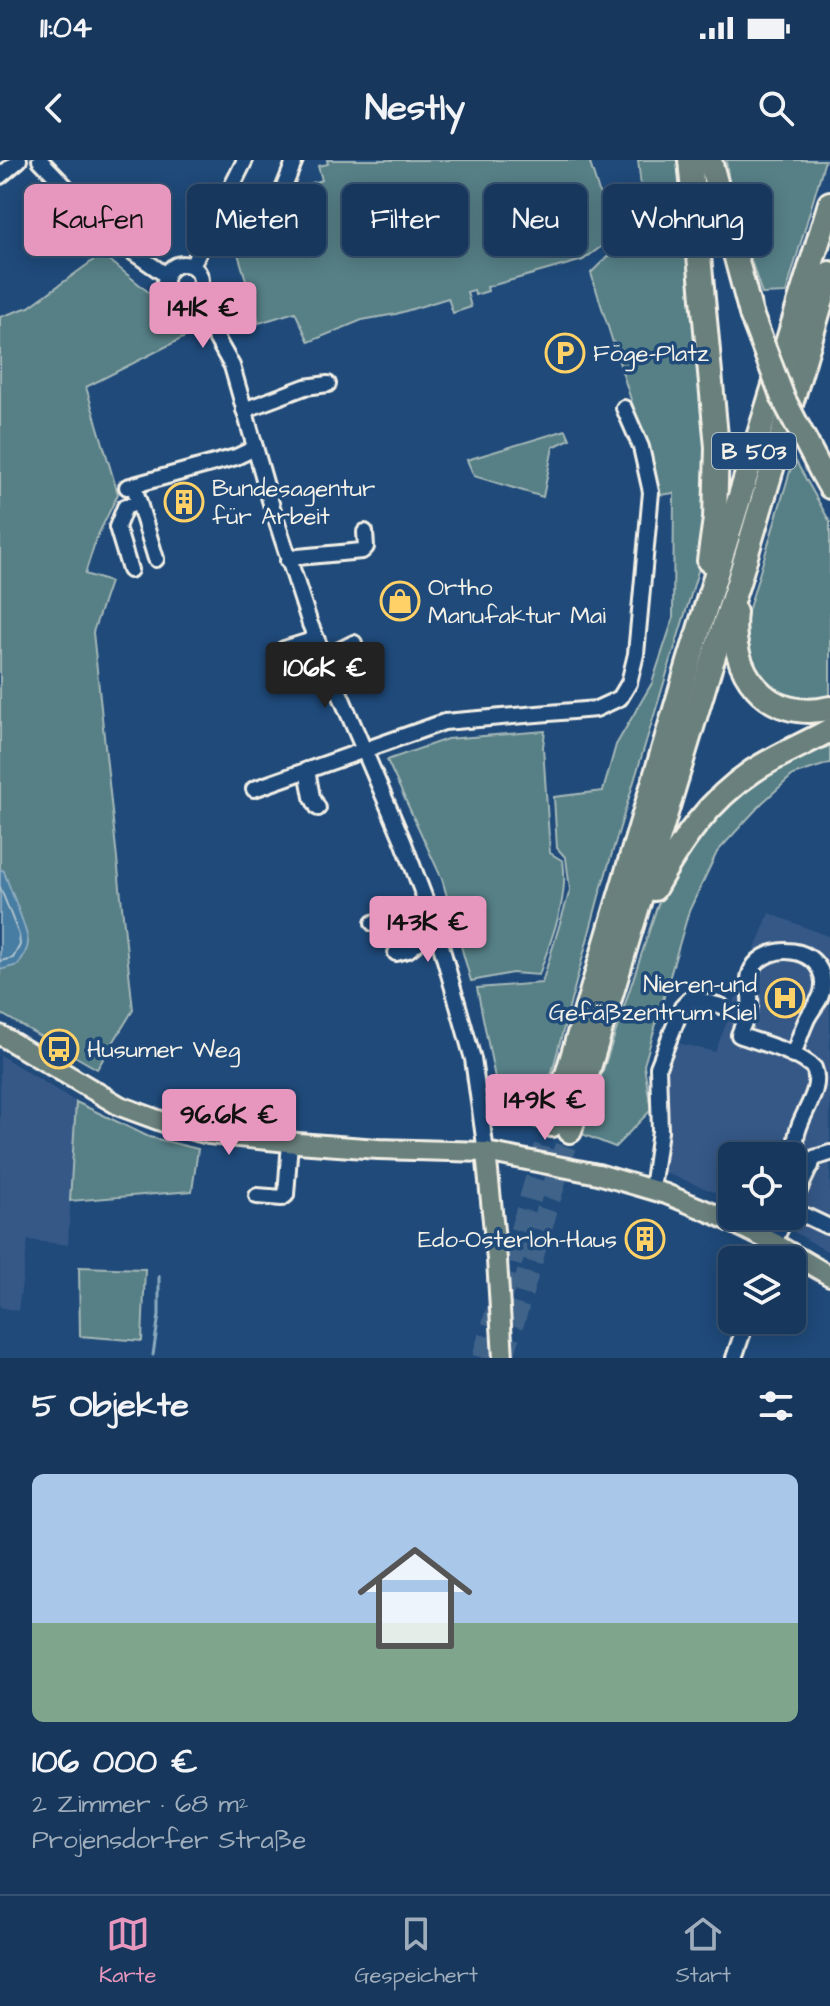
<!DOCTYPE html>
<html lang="de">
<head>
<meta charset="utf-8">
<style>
  :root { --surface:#17385c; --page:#244365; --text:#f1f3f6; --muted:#9eacbb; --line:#365272; --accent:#e797bd }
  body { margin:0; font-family:"Architects Daughter",sans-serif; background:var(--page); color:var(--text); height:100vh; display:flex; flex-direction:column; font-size:30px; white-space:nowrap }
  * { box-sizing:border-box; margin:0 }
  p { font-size:26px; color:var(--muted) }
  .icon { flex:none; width:44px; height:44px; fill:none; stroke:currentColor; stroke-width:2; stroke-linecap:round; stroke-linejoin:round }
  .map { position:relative; height:1198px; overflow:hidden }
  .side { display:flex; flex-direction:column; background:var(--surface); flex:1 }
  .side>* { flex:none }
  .guide { position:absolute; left:24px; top:24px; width:782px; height:72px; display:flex; gap:16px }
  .buttons { position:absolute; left:718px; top:982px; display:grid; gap:16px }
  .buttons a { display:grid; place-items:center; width:88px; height:88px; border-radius:12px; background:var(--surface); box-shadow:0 4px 20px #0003,0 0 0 2px var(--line); font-size:40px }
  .price { position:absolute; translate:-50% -68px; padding:0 18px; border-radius:8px; background:var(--accent); color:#111; font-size:26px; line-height:52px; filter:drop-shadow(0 2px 4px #0008) }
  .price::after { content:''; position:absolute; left:50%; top:48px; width:24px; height:18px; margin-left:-12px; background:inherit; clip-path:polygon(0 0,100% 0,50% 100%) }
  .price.active { background:#222; color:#fff }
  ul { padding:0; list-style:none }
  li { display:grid; align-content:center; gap:16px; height:424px; padding:0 32px }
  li+li { border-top:2px solid var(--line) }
  li span { display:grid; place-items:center; height:248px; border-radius:12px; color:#555 }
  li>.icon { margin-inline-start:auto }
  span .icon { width:144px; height:144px; fill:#fffc; stroke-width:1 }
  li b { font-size:34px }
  h2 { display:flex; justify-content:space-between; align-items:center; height:96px; padding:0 32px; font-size:34px }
  .chip { padding:0 28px; border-radius:12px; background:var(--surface); box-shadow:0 4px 20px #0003,0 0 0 2px var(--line); font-size:28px; line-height:72px }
  .chip.active { background:var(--accent); color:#111 }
  .status { display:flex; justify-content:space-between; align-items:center; height:56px; padding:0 40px; background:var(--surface); direction:ltr }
  .status svg { height:22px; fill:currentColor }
  header { display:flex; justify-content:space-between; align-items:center; height:104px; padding:0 32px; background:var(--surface); font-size:36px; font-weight:700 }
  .menu { display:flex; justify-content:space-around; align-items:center; height:112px; border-top:2px solid var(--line); background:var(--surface); font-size:22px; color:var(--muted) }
  .menu a { display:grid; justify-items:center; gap:4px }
  .menu .active { color:var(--accent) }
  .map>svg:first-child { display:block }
  .built { fill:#365887 }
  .green { fill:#567f86; stroke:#a5b8b7; stroke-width:2 }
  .water { fill:#477da3; stroke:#8cabbf; stroke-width:2 }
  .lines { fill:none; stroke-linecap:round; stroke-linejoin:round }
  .shore { stroke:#afc3cc; stroke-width:2 }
  .stream { stroke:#8cabbf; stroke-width:3 }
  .highway-tunnel { stroke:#3f638a; stroke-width:22; stroke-dasharray:22 11; stroke-linecap:butt }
  .minor-casing { stroke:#f4f1e8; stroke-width:20 }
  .major-casing { stroke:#f4f1e8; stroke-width:24 }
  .highway-casing { stroke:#f4f1e8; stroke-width:28 }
  .minor { stroke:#1f4a7a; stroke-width:14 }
  .major { stroke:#6a807c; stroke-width:18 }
  .highway { stroke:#6a807c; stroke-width:22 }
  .highway-bridge-casing { stroke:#f4f1e8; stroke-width:28; stroke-linecap:butt }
  .highway-bridge { stroke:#6a807c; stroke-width:22 }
  .labels { text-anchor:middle; stroke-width:7; stroke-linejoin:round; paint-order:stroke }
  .shield { fill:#1f4a7a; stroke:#b4bfc7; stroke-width:2 }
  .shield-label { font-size:22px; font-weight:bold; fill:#f4f1e8 }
  .poi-label { font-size:24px; fill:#f4f1e8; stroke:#1f4a7a; text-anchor:start }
</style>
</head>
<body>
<div class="status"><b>11:04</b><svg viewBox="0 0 49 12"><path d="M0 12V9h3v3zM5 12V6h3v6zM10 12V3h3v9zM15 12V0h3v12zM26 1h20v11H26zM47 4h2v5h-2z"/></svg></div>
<header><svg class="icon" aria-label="back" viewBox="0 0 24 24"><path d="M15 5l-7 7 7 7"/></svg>Nestly<svg class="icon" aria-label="search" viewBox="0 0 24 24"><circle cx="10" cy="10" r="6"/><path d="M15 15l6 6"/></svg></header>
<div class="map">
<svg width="830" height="1198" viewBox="0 0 830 1198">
  <rect width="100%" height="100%" fill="#1f4a7a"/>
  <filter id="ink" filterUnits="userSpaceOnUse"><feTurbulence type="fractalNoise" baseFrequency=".0125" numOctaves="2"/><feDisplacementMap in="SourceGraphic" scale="16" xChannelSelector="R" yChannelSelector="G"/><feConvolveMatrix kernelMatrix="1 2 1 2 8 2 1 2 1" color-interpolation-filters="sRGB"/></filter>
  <g filter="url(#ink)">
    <!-- built -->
    <g class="built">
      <path d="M769,753l61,24v316l-64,-37h26v-60h-60v43l-71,-28 2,-92 7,-38 45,11z"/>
      <path d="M0,895l76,47 -8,143 -40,-5 -10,71 -18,-4z"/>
    </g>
    <!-- green -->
    <g class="green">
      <path d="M327,0h262l19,61 -7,3 5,19 -23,17 -96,27 1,4 -13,4 -1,-5 -7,2 4,15 -18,6 -5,-15 -52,16 -34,6 -53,22 -14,-30 -36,11 -23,-76 30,-55 32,-5 24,-7 -4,-14 10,-2z"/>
      <path d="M638,0h42l28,288 1,44 -10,76 -100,328 -62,232 -34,-10 -26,-130 65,-5 28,-93 -4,-32 -9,-10 -3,-51 49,-6 13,-46 36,-62 21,-64 1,-126 -13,2 -70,-222c13,-14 42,-37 47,-54 6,-19 2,-40 0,-59z"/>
      <path d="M726,0h99l-39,133 -24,1 -31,-96z"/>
      <path d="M102,94l55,45 34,35 -105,53 32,107 -22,45 -11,35 25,8 -17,50 40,378 -36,59 -97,-56v-696l29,-10z"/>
      <path d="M566,270l4,9 -17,8 -10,50 -69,-21 -7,-16z"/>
      <path d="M794,298l36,64v176l-27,4 -25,-8 -19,-15 -18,-44z"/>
      <path d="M545,571l-2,16 7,106 13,8c6,39 -12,77 -24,114l-27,-2 -41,8 -29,-102 -55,-119 60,-21z"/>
      <path d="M830,586v17l-37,12 -31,28 -45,49 -28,59 -45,154 7,45 -36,37 -33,-13 75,-227c9,-21 18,-43 32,-61 25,-31 69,-70 106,-87 11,-5 23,-9 35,-13z"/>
      <path d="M76,942l73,35 49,12 -6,42 -122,10z"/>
      <path d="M79,1107l66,2 -3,72 -62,-5z"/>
    </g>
    <!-- water -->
    <path class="water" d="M0,709l4,2c5,17 25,60 24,72 0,7 -6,16 -10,22l-18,5z"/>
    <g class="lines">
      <!-- shore -->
      <path class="shore" d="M0,727l19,48 1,10 -7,13 -13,3"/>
      <!-- stream -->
      <path class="stream" d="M153,1195l6,-40v-39"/>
      <!-- highway-tunnel -->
      <g class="highway-tunnel">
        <path d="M503,1197l67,-226"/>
        <path d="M483,1198l69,-233"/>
      </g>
      <!-- minor casing -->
      <g class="minor-casing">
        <g id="minor">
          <path d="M40,0l81,84 45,31"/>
          <path d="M0,16l19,-16"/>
          <path d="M284,27l11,-27"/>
          <circle cx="183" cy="122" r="18"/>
          <path d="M192,106l53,-106"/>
          <path d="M193,137l39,69 40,141 38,117 93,217 33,87 37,131 13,93"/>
          <path d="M244,250l61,-23 23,-3"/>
          <path d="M127,327l109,-30 19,-9"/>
          <path d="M136,333l20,66"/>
          <path d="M288,401l10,-4 64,-6 4,-4 -1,-15"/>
          <path d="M130,410l-13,-43 8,-20 14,-5"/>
          <path d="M284,489l32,-10"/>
          <path d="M324,498l30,-15"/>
          <path d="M307,610l5,27 6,11"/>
          <path d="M254,629l190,-67 152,-13 24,-11 9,-15 7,-29 15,-162 -10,-45 -17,-39"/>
          <path d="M373,763l56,-15"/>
          <path d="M396,793l12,-3 28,-22"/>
          <path d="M793,896c4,-12 8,-24 13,-35 6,-14 18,-21 17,-39 -2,-36 -55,-41 -71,-13 -7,13 0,24 -2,37 -2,9 -8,20 -11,29 21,8 59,17 75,33 14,34 -44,68 -3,98"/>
          <path d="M652,1029l8,-58 -2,-64 24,-60 9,-9 30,8"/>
          <path d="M257,1036l25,2 4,-3 4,-53"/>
          <path d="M792,1045l22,-47 16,-5"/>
          <path d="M792,1055l14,1 21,10"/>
          <path d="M766,1100l20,-44"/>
          <path d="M734,1198l13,-38"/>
        </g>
      </g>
      <!-- major casing -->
      <g class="major-casing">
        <g id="major">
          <path d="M0,875l120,71 49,18 40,10 89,9 80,6 108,3 112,22 68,20 51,21 57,28 56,33"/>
          <path d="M486,992l11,108 6,98"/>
        </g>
      </g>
      <!-- highway casing -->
      <g class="highway-casing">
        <g id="highway">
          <path d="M690,0l27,287 -2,72 -6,42"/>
          <path d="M710,0l41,154"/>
          <path d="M821,311l9,16"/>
          <path d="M735,452c-7,58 32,112 95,96"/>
          <path d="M654,729c26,-46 54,-88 99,-118 24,-16 52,-27 77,-41"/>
          <path d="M552,965l137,-463 141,-459"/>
          <path d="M570,971l139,-460 29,-88 92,-310"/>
        </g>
      </g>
      <!-- minor -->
      <use href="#minor" class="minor"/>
      <!-- major -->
      <use href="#major" class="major"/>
      <!-- highway -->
      <use href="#highway" class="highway"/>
      <!-- highway-bridge casing -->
      <g class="highway-bridge-casing">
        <path id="highway-bridge" d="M751,154l32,84 38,73"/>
      </g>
      <!-- highway-bridge -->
      <use href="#highway-bridge" class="highway-bridge"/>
    </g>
  </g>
  <!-- icons -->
  <defs>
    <g id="parking-ring" transform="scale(2)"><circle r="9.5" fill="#1f4a7a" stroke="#ffd166" stroke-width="1.5"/><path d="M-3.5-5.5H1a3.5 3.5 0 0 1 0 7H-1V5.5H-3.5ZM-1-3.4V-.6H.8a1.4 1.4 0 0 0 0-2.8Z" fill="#ffd166"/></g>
    <g id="building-ring" transform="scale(2)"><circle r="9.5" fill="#1f4a7a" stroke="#ffd166" stroke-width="1.5"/><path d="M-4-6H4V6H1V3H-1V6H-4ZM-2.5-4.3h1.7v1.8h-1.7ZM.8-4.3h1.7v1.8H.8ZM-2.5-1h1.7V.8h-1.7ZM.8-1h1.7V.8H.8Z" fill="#ffd166"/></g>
    <g id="shop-ring" transform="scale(2)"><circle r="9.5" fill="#1f4a7a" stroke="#ffd166" stroke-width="1.5"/><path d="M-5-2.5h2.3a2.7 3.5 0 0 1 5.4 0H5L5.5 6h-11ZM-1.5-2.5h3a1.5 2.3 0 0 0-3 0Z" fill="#ffd166"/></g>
    <g id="hospital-ring" transform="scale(2)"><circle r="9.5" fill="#1f4a7a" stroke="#ffd166" stroke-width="1.5"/><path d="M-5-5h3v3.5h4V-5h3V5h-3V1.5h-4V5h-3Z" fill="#ffd166"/></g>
    <g id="bus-ring" transform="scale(2)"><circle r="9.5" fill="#1f4a7a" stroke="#ffd166" stroke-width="1.5"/><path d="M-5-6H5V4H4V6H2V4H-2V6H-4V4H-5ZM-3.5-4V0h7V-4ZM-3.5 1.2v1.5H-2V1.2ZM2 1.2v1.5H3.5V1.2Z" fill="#ffd166"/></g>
  </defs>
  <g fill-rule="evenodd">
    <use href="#parking-ring" x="565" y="193"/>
    <use href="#building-ring" x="184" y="342"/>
    <use href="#shop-ring" x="400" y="441"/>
    <use href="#hospital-ring" x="785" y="838"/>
    <use href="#bus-ring" x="59" y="889"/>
    <use href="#building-ring" x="645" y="1079"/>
  </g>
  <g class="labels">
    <!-- shield labels -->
    <rect class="shield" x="712" y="273" width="84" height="36" rx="6"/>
    <g class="shield-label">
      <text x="754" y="299">B 503</text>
    </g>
    <!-- poi labels -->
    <g class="poi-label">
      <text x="593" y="201">Föge-Platz</text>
      <text x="212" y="336">Bundesagentur<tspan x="212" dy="28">für Arbeit</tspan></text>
      <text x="428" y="435">Ortho<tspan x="428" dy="28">Manufaktur Mai</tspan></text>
      <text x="757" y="832" text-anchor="end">Nieren-und<tspan x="757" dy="28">Gefäßzentrum Kiel</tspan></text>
      <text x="87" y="897">Husumer Weg</text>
      <text x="617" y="1087" text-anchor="end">Edo-Osterloh-Haus</text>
    </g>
  </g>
</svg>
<div class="buttons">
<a><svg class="icon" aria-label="locate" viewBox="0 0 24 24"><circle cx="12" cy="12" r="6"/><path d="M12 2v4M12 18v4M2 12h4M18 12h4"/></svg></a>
<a><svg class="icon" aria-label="layers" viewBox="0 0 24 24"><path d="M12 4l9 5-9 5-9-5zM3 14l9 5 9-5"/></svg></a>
</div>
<b class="price" style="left:203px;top:190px">141K €</b>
<b class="price active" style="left:325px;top:550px">106K €</b>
<b class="price" style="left:428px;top:804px">143K €</b>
<b class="price" style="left:545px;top:982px">149K €</b>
<b class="price" style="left:229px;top:997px">96.6K €</b>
<div class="guide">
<a class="chip active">Kaufen</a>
<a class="chip">Mieten</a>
<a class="chip">Filter</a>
<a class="chip">Neu</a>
<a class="chip">Wohnung</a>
</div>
</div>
<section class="side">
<h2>5 Objekte<svg class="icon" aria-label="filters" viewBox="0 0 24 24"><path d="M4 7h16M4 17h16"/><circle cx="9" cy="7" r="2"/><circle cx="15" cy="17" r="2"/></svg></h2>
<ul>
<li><span style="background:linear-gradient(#a9c7e8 60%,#7fa58c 0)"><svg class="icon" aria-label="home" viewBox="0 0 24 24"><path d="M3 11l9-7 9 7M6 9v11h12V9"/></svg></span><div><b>106 000 €</b><p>2 Zimmer · 68 m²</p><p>Projensdorfer Straße</p></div></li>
</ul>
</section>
<nav class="menu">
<a class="active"><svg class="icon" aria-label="map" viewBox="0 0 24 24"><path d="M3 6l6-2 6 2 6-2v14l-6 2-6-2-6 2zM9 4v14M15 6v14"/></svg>Karte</a>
<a><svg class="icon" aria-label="saved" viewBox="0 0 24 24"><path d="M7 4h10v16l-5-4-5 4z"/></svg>Gespeichert</a>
<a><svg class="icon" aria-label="home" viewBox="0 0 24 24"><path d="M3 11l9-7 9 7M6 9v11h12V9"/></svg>Start</a>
</nav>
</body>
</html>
